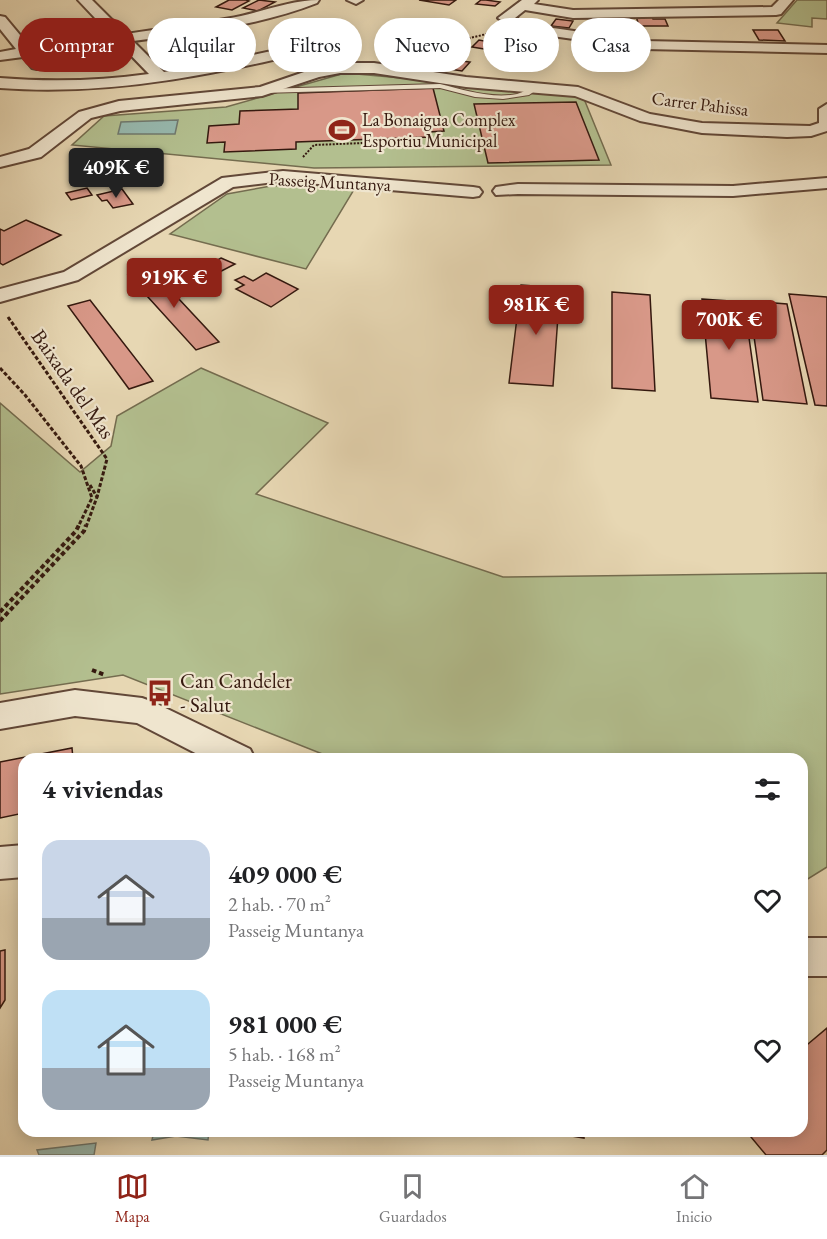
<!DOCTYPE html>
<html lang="es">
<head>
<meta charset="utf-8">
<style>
  :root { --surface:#fff; --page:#f6f6f6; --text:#202124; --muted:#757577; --line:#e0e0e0; --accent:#8f2418 }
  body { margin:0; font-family:"EB Garamond",serif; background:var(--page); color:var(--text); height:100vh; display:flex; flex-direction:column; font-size:22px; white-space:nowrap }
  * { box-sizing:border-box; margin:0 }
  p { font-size:20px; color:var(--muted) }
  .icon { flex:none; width:33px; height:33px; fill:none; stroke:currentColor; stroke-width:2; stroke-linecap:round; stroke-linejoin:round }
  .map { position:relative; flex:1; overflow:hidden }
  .sheet { position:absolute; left:18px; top:753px; width:790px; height:384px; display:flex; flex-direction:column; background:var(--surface); border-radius:18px; box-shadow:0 3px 15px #0003 }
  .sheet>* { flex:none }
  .top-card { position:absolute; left:18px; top:18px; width:792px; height:54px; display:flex; gap:12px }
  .price { position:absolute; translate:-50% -51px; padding:0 14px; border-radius:6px; background:var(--accent); color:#fff; font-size:20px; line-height:39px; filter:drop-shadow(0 2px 3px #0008) }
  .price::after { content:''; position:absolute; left:50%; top:36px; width:18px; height:14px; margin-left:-9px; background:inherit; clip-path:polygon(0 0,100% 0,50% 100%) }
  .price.selected { background:#222; color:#fff }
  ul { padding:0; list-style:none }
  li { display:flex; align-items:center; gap:18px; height:150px; padding:0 24px }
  li span { display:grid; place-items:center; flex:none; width:168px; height:120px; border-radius:18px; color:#555 }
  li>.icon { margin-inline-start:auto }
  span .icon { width:72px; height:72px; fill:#fffc; stroke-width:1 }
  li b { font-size:26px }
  h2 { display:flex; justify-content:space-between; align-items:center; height:72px; padding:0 24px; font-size:26px }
  .tag { padding:0 21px; border-radius:27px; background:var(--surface); box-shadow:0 3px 15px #0003; font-size:21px; line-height:54px }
  .tag.selected { background:var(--accent); color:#fff }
  .tabs { display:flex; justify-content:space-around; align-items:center; height:84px; border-top:2px solid var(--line); background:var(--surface); font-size:16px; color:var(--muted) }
  .tabs a { display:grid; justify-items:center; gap:3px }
  .tabs .selected { color:var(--accent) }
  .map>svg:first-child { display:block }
  .green { fill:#b3bf8f; stroke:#746c4f; stroke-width:1.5 }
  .water { fill:#97b9af; stroke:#70796f; stroke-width:1.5 }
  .building { fill:#d89888; stroke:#35190f; stroke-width:1.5 }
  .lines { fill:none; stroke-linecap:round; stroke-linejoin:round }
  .lane-casing { stroke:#624838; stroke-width:2 }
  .street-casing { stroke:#624838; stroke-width:4 }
  .path-far2 { stroke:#35190f; stroke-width:2; stroke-dasharray:2 1.5; stroke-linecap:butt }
  .path-far1 { stroke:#35190f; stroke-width:3; stroke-dasharray:4 2; stroke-linecap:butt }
  .path { stroke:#35190f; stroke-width:4; stroke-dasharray:4.5 3; stroke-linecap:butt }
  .lane { fill:#efe5ce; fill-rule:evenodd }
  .street { fill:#efe5ce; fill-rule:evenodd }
  .labels { text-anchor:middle; stroke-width:4.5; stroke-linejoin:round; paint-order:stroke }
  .far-street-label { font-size:18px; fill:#35190f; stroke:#efe5ce }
  .far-poi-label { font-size:18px; fill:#35190f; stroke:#efe5ce; text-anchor:start }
  .street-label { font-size:21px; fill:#35190f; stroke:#efe5ce }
  .poi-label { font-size:21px; fill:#35190f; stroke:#efe5ce; text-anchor:start }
</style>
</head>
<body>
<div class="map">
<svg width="827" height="1155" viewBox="0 0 827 1155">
  <rect width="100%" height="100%" fill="#e7d7b3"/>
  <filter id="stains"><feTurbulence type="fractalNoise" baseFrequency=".00333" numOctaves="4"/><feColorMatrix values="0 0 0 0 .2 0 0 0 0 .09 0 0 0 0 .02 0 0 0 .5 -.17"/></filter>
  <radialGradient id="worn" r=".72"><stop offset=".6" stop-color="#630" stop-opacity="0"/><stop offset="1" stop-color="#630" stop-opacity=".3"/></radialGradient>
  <!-- green -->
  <g class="green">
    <path d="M797,0h30v19l-15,-1v9l-35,-4z"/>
    <path d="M345,73l237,21 29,71 -297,3 -242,-23 32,-29 122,-9z"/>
    <path d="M307,185l48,3 -49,81 -136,-35 57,-40 44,-8z"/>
    <path d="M201,368l127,55 -72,71 247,83 324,-4v294l-24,15 -1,-123h-467l-212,-84 -123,19v-291l80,69 31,-26 6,-30z"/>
  </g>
  <!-- water -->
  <g class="water">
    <path d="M178,120l-3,14h-57l3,-12z"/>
    <path d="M154,1131h55l-1,9 -32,-4 -24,4z"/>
    <path d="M96,1143l-2,12h-55l-2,-5z"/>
  </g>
  <!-- building -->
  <g class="building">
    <path d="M229,0h17l3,1 -17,9 -16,-3z"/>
    <path d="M259,0l16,2 -17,9 -15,-3z"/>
    <path d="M419,0h37l-7,5z"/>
    <path d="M481,0h5l14,2 -5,4 -19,-2z"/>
    <path d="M636,16h16l1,3h12l3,7h-29z"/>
    <path d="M556,19l17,2 -4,7 -18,-2z"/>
    <path d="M594,24l20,1 -1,9 -20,-1z"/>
    <path d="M753,30h25l7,11 -26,-1z"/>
    <path d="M403,33l23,4 -9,7 -22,-3z"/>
    <path d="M487,39l13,2 -10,9 -18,-3 7,-7 5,1z"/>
    <path d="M452,60l18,2 -8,9 -19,-3z"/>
    <path d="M433,88l11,43 -15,1 1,5 -134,5v7l-72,3 1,-10 -18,1 2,-17 30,-2 1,-13 58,-2v-16z"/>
    <path d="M576,102l23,58 -111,3 -14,-59z"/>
    <path d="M87,188l5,7 -21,5 -5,-7z"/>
    <path d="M122,189l11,15 -20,4 -6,-8 -5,1 -5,-6z"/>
    <path d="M26,220l35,15 -58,30 -3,-2v-34l4,2z"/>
    <path d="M221,258l14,6 -27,14 -13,-6z"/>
    <path d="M150,268l69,74 -23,8 -68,-75z"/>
    <path d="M266,273l32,16 -27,18 -35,-18 8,-4 -9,-5 9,-4 9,5z"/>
    <path d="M521,285l39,3 -7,98 -44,-3z"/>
    <path d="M612,292l38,3 5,96 -43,-3z"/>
    <path d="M789,294l38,3v109l-12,-1z"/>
    <path d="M702,299l42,3 14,100 -47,-4z"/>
    <path d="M90,300l63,81 -24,8 -61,-83z"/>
    <path d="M749,301l38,3 20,100 -44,-4z"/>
    <path d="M72,748l1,11h-49v54l-24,5v-56z"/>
    <path d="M5,950v50l-5,8v-57z"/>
    <path d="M827,1028v122l-5,5h-56l-20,-24h56v-82z"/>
    <path d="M542,1131h42v7z"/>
  </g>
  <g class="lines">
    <!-- lane casing -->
    <g class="lane-casing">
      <path id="lane" d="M440,84c24,6 52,15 77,10 7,-2 12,-6 18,-8l4,2 -10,7 -26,4 -28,-2 -35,-9 -178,5 -4,-2 4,-2z"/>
    </g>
    <!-- street casing -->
    <g class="street-casing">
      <g id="street">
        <path d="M78,0h14l34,34c39,-6 77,-10 115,-18 26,-6 52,-16 78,-16l-2,3c-59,23 -122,30 -184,38l31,31 56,-10 130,-28 7,4 -7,4c-118,28 -227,55 -350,46v-10c50,4 99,3 149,-4l-30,-31 -82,12 7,10 -7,4 -5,-1 -9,-11 -23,3v-8l16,-3 -16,-20v-13l5,1 25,30 82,-11z"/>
        <path d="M347,0h16l-7,4z"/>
        <path d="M522,0h16l-4,4 39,6 199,-3 7,-7h14l-12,14 -5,1 -203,3 -48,-8 -10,8 17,7 112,16 183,4v8l-183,-4 -113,-16 -16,-4 -17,-11z"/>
        <path d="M340,63h34l92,14 112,10 72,27 52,9 108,3 9,-3v-14l8,-5v27l-16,5 -24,1 -85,-4 -62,-12 -65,-25 -109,-9 -92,-14h-34l-21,4 -57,19 -142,15 -29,7 -50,39 -41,10v-10l29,-8 50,-37 40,-11 141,-14 50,-17z"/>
        <path d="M283,171l190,16 6,1 3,4 -3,4 -6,1 -190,-16 -50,6 -155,93 -78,22v-13l64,-17 158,-94z"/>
        <path d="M827,178v10l-94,8 -215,-2 -22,1 -3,-4 3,-4 22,-3 215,2z"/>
        <path d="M75,690l67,8 11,4 97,47 5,10h-48l-70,-36 -62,-7 -75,13v-26z"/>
        <path d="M24,845v32l-24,2v-32z"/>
        <rect x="802" y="938" width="25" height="38"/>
      </g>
    </g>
    <!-- path-far2 -->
    <g class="path-far2">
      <path d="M414,51l77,-18"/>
      <path d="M303,157l11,-12 49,-2"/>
    </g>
    <!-- path-far1 -->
    <g class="path-far1">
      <path d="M8,317l99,142 -10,38"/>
      <path d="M0,368l25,27 56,71 11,32 -14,29"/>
      <path d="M86,527l11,-30 -7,-12"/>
    </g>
    <!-- path -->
    <g class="path">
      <path d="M0,612l76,-81 3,-6"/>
      <path d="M0,621l84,-90 2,-6"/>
      <path d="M92,670l13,5"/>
    </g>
    <!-- lane -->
    <use href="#lane" class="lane"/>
    <!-- street -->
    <use href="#street" class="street"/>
  </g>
  <!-- icons -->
  <defs>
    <g id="stadium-bare" transform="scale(2.07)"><path d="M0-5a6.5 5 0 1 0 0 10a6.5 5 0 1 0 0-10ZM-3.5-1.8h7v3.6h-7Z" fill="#8f2418" stroke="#efe5ce" stroke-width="2.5" paint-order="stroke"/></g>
    <g id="bus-bare" transform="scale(2.07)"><path d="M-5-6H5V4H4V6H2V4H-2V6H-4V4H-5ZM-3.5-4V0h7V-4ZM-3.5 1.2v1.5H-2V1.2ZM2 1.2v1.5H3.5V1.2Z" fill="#8f2418" stroke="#efe5ce" stroke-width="2.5" paint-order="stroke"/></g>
  </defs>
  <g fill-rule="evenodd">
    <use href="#stadium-bare" x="342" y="130"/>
    <use href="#bus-bare" x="160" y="693"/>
  </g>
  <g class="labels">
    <!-- far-street labels -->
    <g class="far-street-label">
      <text transform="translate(700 104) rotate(7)" y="6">Carrer Pahissa</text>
      <text transform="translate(330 182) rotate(3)" y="6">Passeig Muntanya</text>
    </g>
    <!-- far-poi labels -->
    <g class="far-poi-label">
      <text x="362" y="126">La Bonaigua Complex<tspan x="362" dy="21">Esportiu Municipal</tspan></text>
    </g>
    <!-- street labels -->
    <g class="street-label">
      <text transform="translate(73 384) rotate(55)" y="7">Baixada del Mas</text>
    </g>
    <!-- poi labels -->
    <g class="poi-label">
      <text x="180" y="688">Can Candeler<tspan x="180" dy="24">- Salut</tspan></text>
    </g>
  </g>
  <rect width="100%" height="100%" filter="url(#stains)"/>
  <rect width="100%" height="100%" fill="url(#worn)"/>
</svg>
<b class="price selected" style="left:116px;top:199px">409K €</b>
<b class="price" style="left:174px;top:309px">919K €</b>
<b class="price" style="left:536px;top:336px">981K €</b>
<b class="price" style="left:729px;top:351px">700K €</b>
<div class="top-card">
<a class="tag selected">Comprar</a>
<a class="tag">Alquilar</a>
<a class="tag">Filtros</a>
<a class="tag">Nuevo</a>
<a class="tag">Piso</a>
<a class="tag">Casa</a>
</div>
<section class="sheet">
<h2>4 viviendas<svg class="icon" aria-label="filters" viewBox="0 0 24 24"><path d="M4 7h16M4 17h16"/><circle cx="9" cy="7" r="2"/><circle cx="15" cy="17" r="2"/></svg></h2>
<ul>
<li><span style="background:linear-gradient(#c9d6e8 65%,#9aa5b1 0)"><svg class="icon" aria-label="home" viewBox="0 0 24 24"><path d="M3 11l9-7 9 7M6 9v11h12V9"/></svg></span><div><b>409 000 €</b><p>2 hab. · 70 m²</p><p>Passeig Muntanya</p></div><svg class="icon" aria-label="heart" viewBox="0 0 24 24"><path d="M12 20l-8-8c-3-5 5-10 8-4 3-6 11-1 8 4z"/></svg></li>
<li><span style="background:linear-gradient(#bfe0f5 65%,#9aa5b1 0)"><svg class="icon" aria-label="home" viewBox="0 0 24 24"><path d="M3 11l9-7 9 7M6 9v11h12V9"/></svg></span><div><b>981 000 €</b><p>5 hab. · 168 m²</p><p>Passeig Muntanya</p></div><svg class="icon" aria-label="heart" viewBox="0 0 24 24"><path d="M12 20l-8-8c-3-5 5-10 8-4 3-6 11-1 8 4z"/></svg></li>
</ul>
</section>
</div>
<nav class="tabs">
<a class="selected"><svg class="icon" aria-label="map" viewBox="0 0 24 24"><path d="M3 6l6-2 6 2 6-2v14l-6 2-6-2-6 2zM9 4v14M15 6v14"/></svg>Mapa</a>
<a><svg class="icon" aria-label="saved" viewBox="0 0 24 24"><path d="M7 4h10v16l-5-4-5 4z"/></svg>Guardados</a>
<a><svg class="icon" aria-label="home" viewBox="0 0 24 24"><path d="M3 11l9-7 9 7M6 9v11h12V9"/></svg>Inicio</a>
</nav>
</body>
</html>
